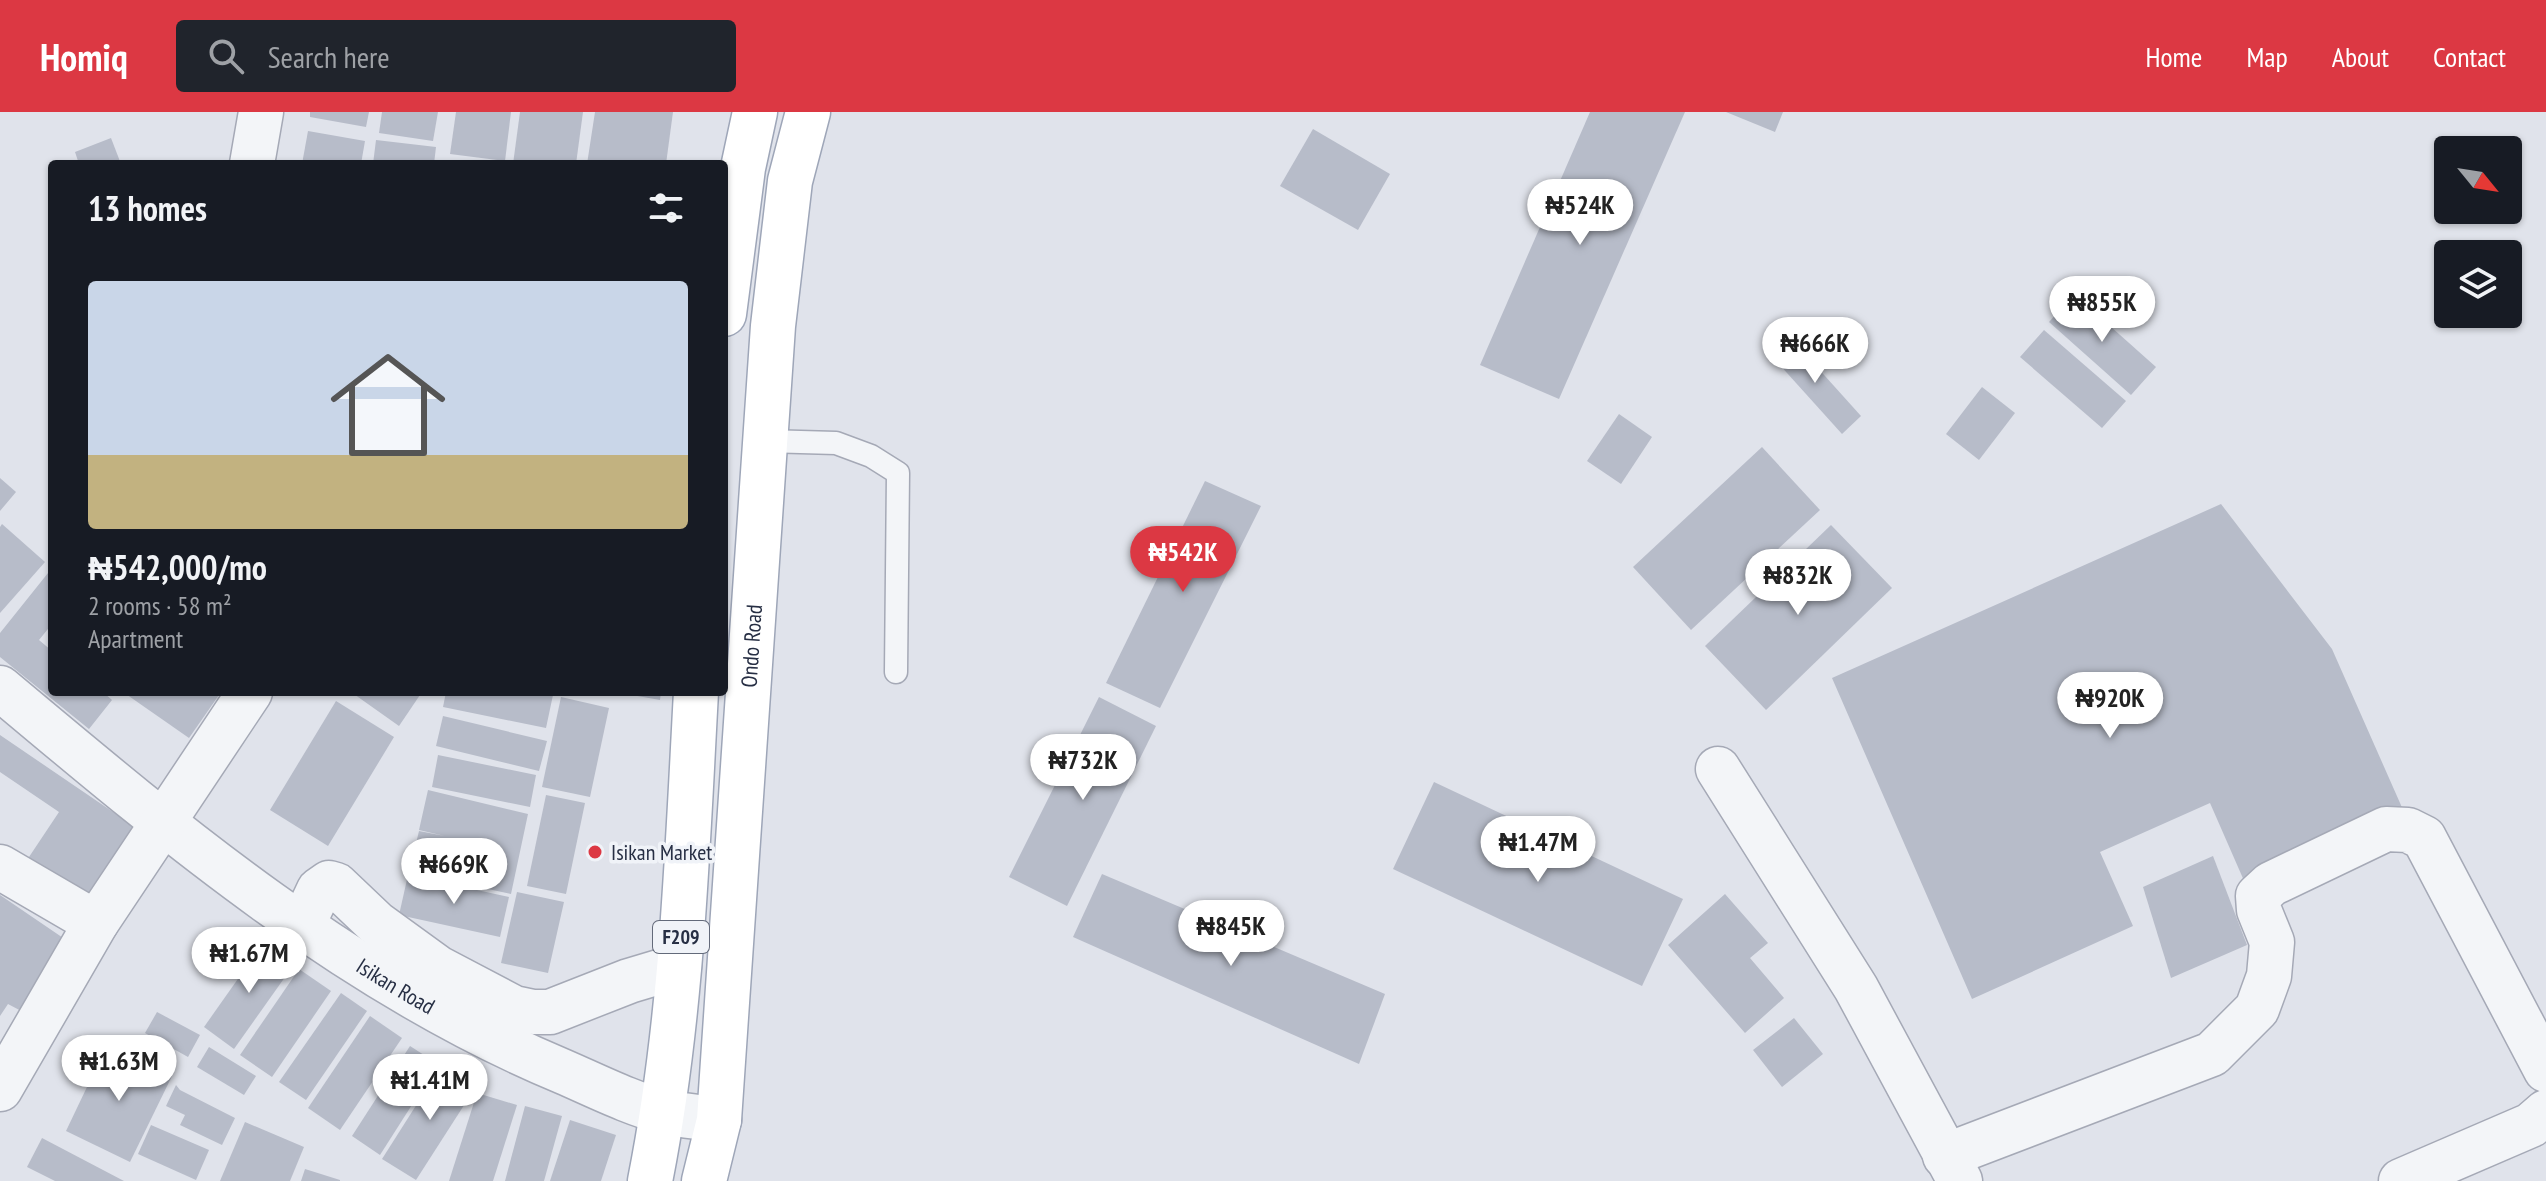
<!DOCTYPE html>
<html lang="en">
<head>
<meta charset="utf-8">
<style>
  :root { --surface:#171b24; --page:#20242c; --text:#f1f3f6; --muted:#9ea1a6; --accent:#dc3843 }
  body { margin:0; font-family:"PT Sans Narrow",sans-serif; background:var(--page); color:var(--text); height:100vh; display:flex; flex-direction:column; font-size:30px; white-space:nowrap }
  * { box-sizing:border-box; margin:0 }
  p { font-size:26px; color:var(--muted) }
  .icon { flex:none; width:44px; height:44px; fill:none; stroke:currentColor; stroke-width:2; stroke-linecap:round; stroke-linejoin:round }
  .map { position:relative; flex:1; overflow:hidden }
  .side { position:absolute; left:48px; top:48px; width:680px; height:536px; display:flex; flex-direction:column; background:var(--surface); border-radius:8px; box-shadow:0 2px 6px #0004 }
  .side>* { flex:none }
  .needle { width:52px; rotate:120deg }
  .tools { position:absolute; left:2434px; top:24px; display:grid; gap:16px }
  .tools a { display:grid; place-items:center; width:88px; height:88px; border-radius:8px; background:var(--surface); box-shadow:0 2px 6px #0004; font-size:40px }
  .price { position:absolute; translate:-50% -68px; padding:0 18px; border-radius:28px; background:#fff; color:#222; font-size:26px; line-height:52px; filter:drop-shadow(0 2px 4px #0008) }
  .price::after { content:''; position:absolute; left:50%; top:48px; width:24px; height:18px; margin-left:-12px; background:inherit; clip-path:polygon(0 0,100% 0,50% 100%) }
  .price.current { background:var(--accent); color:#fff }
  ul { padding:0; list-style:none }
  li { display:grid; align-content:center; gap:16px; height:424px; padding:0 40px }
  li span { display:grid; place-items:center; height:248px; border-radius:8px; color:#555 }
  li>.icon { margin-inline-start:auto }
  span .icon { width:144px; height:144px; fill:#fffc; stroke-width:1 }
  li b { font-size:34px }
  h2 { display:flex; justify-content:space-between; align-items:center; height:96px; padding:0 40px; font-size:34px }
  header { display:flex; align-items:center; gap:48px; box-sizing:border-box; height:112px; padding:0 40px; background:var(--accent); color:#fff }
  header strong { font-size:38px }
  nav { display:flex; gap:44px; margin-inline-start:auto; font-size:28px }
  .search { width:560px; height:72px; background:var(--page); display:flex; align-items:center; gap:20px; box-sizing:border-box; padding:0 28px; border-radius:8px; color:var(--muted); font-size:30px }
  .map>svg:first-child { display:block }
  .building { fill:#b7bcc9 }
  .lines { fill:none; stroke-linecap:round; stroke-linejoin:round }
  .service-casing { stroke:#a5a9b6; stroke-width:25 }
  .minor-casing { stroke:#a5a9b6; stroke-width:47 }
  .primary-casing { stroke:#9ea6b8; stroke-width:47 }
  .service { stroke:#f3f5f8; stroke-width:22 }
  .minor { stroke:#f3f5f8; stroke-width:44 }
  .primary { stroke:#fff; stroke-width:44 }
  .poi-dot { fill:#dc3843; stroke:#f0f3f8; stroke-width:3 }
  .labels { text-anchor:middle; stroke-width:7; stroke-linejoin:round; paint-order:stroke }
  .shield { fill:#f0f3f8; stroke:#636a7a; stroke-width:2 }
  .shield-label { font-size:20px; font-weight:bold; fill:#272f44 }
  .street-label { font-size:22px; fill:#272f44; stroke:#f0f3f8 }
  .poi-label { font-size:22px; fill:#272f44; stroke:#f0f3f8; text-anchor:start }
</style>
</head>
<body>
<header>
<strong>Homiq</strong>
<div class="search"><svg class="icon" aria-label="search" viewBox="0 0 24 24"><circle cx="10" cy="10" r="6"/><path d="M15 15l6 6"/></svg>Search here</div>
<nav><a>Home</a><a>Map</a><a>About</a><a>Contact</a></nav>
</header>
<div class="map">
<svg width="2546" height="1069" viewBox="0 0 2546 1069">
  <rect width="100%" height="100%" fill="#e0e3eb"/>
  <!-- building -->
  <g class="building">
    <path d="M310,0h59l-3,15 -56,-10z"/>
    <path d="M382,0h56l-5,29 -54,-8z"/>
    <path d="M456,0h55l-6,49 -55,-7z"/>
    <path d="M520,0h63l-7,52h-63z"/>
    <path d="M595,0h78l-7,52h-79z"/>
    <path d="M1590,0h95l-126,287 -79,-34z"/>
    <path d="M1726,0h57l-8,20z"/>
    <path d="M1313,17l77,45 -32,56 -78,-44z"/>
    <path d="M308,19l57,10 -4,23h-59z"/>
    <path d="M111,26l10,26h-42l-4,-12z"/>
    <path d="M376,28l60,7 -2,17h-61z"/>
    <path d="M2074,182l82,73 -25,28 -82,-73z"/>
    <path d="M2044,218l82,71 -24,27 -82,-71z"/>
    <path d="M1789,224l72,80 -19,18 -73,-81z"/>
    <path d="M1982,275l33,26 -36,47 -33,-26z"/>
    <path d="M1619,302l33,23 -31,47 -34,-23z"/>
    <path d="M1762,335l58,63 -129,120 -58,-63z"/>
    <path d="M0,366l16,14 -16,19z"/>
    <path d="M1205,369l56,25 -101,202 -54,-25z"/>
    <path d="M2221,392l111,145 72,163 -159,71 -35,-80 -110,49 33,74 -161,73 -140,-321z"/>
    <path d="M2,412l43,38 -45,51v-86z"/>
    <path d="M1831,413l61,63 -126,122 -61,-64z"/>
    <path d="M52,456v56l-13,16 13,11v41h51l9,8 -23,29 -89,-72v-24z"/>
    <path d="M123,580h92l4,3 -30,43z"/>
    <path d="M351,580h71l-23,34z"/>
    <path d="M446,580h92l15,3 -7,33 -103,-21z"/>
    <path d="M615,580h46l-1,8z"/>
    <path d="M561,585l48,11 -19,89 -48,-10z"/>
    <path d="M1099,585l57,29 -89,180 -58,-29z"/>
    <path d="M336,589l58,36 -66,109 -58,-36z"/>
    <path d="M443,604l104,25 -8,30 -103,-25z"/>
    <path d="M0,623l138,94 -54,79 -61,-42 36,-54 -59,-40z"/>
    <path d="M438,643l98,20 -6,32 -98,-20z"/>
    <path d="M1434,670l249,117 -41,87 -249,-117z"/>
    <path d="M428,678l100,24 -17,80 -102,-22 10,-41 26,5 -26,-6z"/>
    <path d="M546,683l39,8 -19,91 -39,-8z"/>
    <path d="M2213,744l34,89 -76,33 -28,-91z"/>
    <path d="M1102,762l283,120 -26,70 -286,-127z"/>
    <path d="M408,763l101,22 -9,40 -101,-22z"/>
    <path d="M517,780l47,10 -16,71 -47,-10z"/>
    <path d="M1725,782l43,49 -18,15 34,40 -39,35 -77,-88z"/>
    <path d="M0,783l72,49 -47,69 -17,-9 -8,12z"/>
    <path d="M264,830l31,21 -61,86 -30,-22z"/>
    <path d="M299,857l32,22 -59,86 -32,-22z"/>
    <path d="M341,881l26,18 -61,89 -27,-18z"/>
    <path d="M157,900l43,23 -12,22 -43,-24z"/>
    <path d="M370,904l32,22 -62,92 -32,-22z"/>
    <path d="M1794,906l29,36 -41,33 -29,-37z"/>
    <path d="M107,933l65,31 -42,86 -64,-31z"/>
    <path d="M410,934l28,18 -58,91 -28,-19z"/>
    <path d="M209,935l47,29 -12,19 -47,-28z"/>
    <path d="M443,951l34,22 -61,95 -34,-21z"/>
    <path d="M176,973l4,5 55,28 -13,27 -42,-20 5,-10 -19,-9z"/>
    <path d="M477,981l40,12 -24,76h-44z"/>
    <path d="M525,994l37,10 -18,65h-39z"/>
    <path d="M570,1008l46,15 -15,46h-51z"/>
    <path d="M245,1010l59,25 -14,34h-70z"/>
    <path d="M151,1013l58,25 -13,30 -58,-26z"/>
    <path d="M42,1026l82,43h-69l-28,-14z"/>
    <path d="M305,1057l35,11v1h-39z"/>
  </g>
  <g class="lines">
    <!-- service casing -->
    <g class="service-casing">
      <path id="service" d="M765,329l71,2 35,13 27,17 -2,199"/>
    </g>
    <!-- minor casing -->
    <g class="minor-casing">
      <g id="minor">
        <path d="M252,52l9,-52"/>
        <path id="s1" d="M0,576c174,146 352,296 564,384 30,13 70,33 101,40 18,4 37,5 54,8"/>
        <path d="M1718,657l138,219 104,193"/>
        <path d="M0,755l96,56"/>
        <path d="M302,814l17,-36 10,-7 7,2 40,38 62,45 76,40 19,4h17l79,-31 50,-15"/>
        <path d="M0,977l96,-166 154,-231"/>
        <path d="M1945,1044l267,-102 45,-45 12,-33 3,-34 -13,-32 -1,-14 13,-12 115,-55 22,1 16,8 122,232"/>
        <path d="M2401,1069l130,-56 15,-13"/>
      </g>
    </g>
    <!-- primary casing -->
    <g class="primary-casing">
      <g id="primary">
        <path d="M724,202l19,-146 12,-56"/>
        <path d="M650,1069c32,-161 37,-326 46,-489"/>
        <path id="s2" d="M704,1069l15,-61 54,-794 17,-145 18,-69"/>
      </g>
    </g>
    <!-- service -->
    <use href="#service" class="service"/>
    <!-- minor -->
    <use href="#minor" class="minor"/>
    <!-- primary -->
    <use href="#primary" class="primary"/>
  </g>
  <!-- markers -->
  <circle class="poi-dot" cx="595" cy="740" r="8"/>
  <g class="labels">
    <!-- shield labels -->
    <rect class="shield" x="653" y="809" width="56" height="32" rx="6"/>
    <g class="shield-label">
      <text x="681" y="832">F209</text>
    </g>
    <!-- street labels -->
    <g class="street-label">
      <text dy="8" stroke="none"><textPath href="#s2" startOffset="538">Ondo Road</textPath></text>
      <text dy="8" stroke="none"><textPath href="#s1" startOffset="496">Isikan Road</textPath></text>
    </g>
    <!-- poi labels -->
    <g class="poi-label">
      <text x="611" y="748">Isikan Market</text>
    </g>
  </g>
</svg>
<div class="tools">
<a><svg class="needle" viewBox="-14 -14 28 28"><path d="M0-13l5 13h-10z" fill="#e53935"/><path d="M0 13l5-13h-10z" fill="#9ea1a6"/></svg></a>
<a><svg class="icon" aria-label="layers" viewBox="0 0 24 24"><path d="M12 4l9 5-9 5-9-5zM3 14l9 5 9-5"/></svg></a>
</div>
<b class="price" style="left:1580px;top:135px">₦524K</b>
<b class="price" style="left:2102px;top:232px">₦855K</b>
<b class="price" style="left:1815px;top:273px">₦666K</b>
<b class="price current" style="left:1183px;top:482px">₦542K</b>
<b class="price" style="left:1798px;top:505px">₦832K</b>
<b class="price" style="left:2110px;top:628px">₦920K</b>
<b class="price" style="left:1083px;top:690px">₦732K</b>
<b class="price" style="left:1538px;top:772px">₦1.47M</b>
<b class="price" style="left:454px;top:794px">₦669K</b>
<b class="price" style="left:1231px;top:856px">₦845K</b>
<b class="price" style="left:249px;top:883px">₦1.67M</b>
<b class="price" style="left:119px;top:991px">₦1.63M</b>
<b class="price" style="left:430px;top:1010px">₦1.41M</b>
<section class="side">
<h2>13 homes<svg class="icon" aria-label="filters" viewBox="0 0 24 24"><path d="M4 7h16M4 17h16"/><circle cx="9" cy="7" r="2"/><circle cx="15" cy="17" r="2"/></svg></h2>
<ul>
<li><span style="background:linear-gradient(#c9d6e8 70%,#c2b280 0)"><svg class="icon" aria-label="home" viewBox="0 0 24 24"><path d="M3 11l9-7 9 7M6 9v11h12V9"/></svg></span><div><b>₦542,000/mo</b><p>2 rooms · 58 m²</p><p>Apartment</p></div></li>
</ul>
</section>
</div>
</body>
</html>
